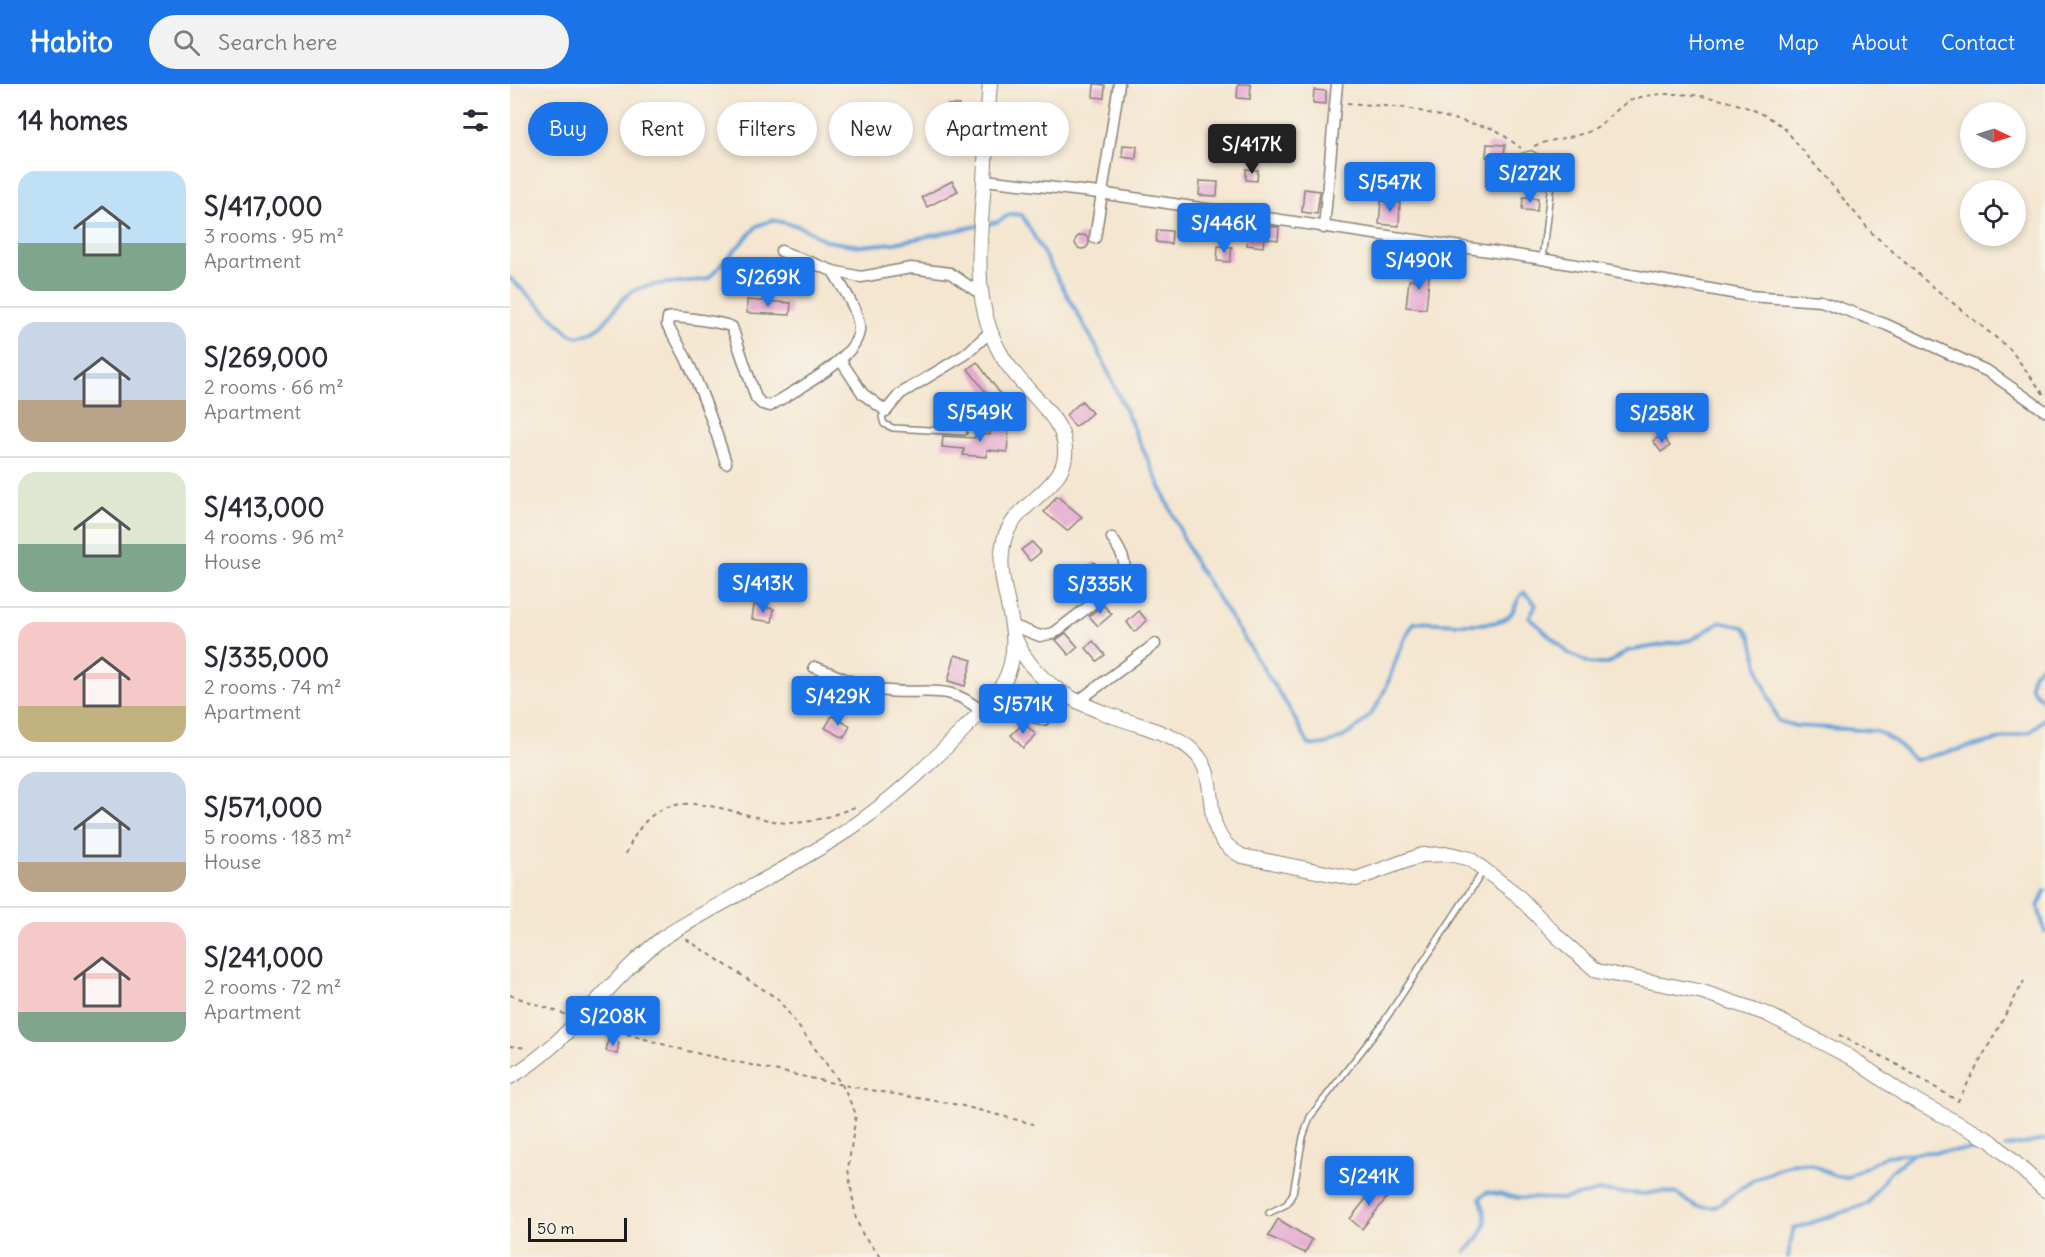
<!DOCTYPE html>
<html lang="en">
<head>
<meta charset="utf-8">
<style>
  :root { --surface:#fff; --page:#f2f2f3; --text:#2b2b33; --muted:#7c7c81; --line:#e1e1e2; --accent:#1a73e8 }
  body { margin:0; font-family:Delius,sans-serif; background:var(--page); color:var(--text); height:100vh; display:flex; flex-direction:column; font-size:22px; white-space:nowrap }
  * { box-sizing:border-box; margin:0 }
  p { font-size:20px; color:var(--muted) }
  .icon { flex:none; width:33px; height:33px; fill:none; stroke:currentColor; stroke-width:2; stroke-linecap:round; stroke-linejoin:round }
  .map { position:relative; flex:1; overflow:hidden }
  .drawer { display:flex; flex-direction:column; background:var(--surface); width:510px }
  .drawer>* { flex:none }
  .guide { position:absolute; left:18px; top:18px; width:570px; height:54px; display:flex; gap:12px }
  .needle { width:39px; rotate:94deg }
  .tools { position:absolute; left:1450px; top:18px; display:grid; gap:12px }
  .tools a { display:grid; place-items:center; width:66px; height:66px; border-radius:50%; background:var(--surface); box-shadow:0 3px 9px #0003; font-size:30px }
  .scale { position:absolute; left:18px; bottom:15px; width:99px; box-sizing:border-box; padding-left:6px; border:3px solid #1c1c1c; border-top:0; font-size:16px; line-height:21px; white-space:nowrap; color:#1c1c1c; -webkit-text-stroke:4px #f7f3e8; paint-order:stroke }
  .price { position:absolute; translate:-50% -51px; padding:0 14px; border-radius:6px; background:var(--accent); color:#fff; font-size:20px; line-height:39px; filter:drop-shadow(0 2px 3px #0008) }
  .price::after { content:''; position:absolute; left:50%; top:36px; width:18px; height:14px; margin-left:-9px; background:inherit; clip-path:polygon(0 0,100% 0,50% 100%) }
  .price.on { background:#222; color:#fff }
  ul { padding:0; list-style:none }
  li { display:flex; align-items:center; gap:18px; height:150px; padding:0 18px }
  li+li { border-top:2px solid var(--line) }
  li span { display:grid; place-items:center; flex:none; width:168px; height:120px; border-radius:18px; color:#555 }
  li>.icon { margin-inline-start:auto }
  span .icon { width:72px; height:72px; fill:#fffc; stroke-width:1 }
  li b { font-size:26px }
  h2 { display:flex; justify-content:space-between; align-items:center; height:72px; padding:0 18px; font-size:26px }
  .chip { padding:0 21px; border-radius:27px; background:var(--surface); box-shadow:0 3px 9px #0003; font-size:21px; line-height:54px }
  .chip.on { background:var(--accent); color:#fff }
  header { display:flex; align-items:center; gap:36px; box-sizing:border-box; height:84px; padding:0 30px; background:var(--accent); color:#fff }
  header strong { font-size:28px }
  nav { display:flex; gap:33px; margin-inline-start:auto; font-size:21px }
  .search { width:420px; height:54px; background:var(--page); display:flex; align-items:center; gap:15px; box-sizing:border-box; padding:0 21px; border-radius:33px; color:var(--muted); font-size:22px }
  main { display:flex; flex:1; min-height:0 }
  .map>svg:first-child { display:block }
  .lines { fill:none; stroke-linecap:round; stroke-linejoin:round }
  .stream { stroke:#69a3d8; stroke-width:4 }
  .building { fill:#e6abd1 }
  .service-casing { stroke:#888176; stroke-width:8 }
  .minor-casing { stroke:#888176; stroke-width:13 }
  .tertiary-casing { stroke:#888176; stroke-width:16 }
  .path { stroke:#888176; stroke-width:2; stroke-dasharray:4.5 4.5; stroke-linecap:butt }
  .service { stroke:#fff; stroke-width:5 }
  .minor { stroke:#fff; stroke-width:10 }
  .tertiary { stroke:#fff; stroke-width:14 }
</style>
</head>
<body>
<header>
<strong>Habito</strong>
<div class="search"><svg class="icon" aria-label="search" viewBox="0 0 24 24"><circle cx="10" cy="10" r="6"/><path d="M15 15l6 6"/></svg>Search here</div>
<nav><a>Home</a><a>Map</a><a>About</a><a>Contact</a></nav>
</header>
<main>
<section class="drawer">
<h2>14 homes<svg class="icon" aria-label="filters" viewBox="0 0 24 24"><path d="M4 7h16M4 17h16"/><circle cx="9" cy="7" r="2"/><circle cx="15" cy="17" r="2"/></svg></h2>
<ul>
<li><span style="background:linear-gradient(#bfe0f5 60%,#7fa58c 0)"><svg class="icon" aria-label="home" viewBox="0 0 24 24"><path d="M3 11l9-7 9 7M6 9v11h12V9"/></svg></span><div><b>S/417,000</b><p>3 rooms · 95 m²</p><p>Apartment</p></div></li>
<li><span style="background:linear-gradient(#c9d6e8 65%,#b9a48a 0)"><svg class="icon" aria-label="home" viewBox="0 0 24 24"><path d="M3 11l9-7 9 7M6 9v11h12V9"/></svg></span><div><b>S/269,000</b><p>2 rooms · 66 m²</p><p>Apartment</p></div></li>
<li><span style="background:linear-gradient(#dfe7d0 60%,#7fa58c 0)"><svg class="icon" aria-label="home" viewBox="0 0 24 24"><path d="M3 11l9-7 9 7M6 9v11h12V9"/></svg></span><div><b>S/413,000</b><p>4 rooms · 96 m²</p><p>House</p></div></li>
<li><span style="background:linear-gradient(#f6c9c9 70%,#c2b280 0)"><svg class="icon" aria-label="home" viewBox="0 0 24 24"><path d="M3 11l9-7 9 7M6 9v11h12V9"/></svg></span><div><b>S/335,000</b><p>2 rooms · 74 m²</p><p>Apartment</p></div></li>
<li><span style="background:linear-gradient(#c9d6e8 75%,#b9a48a 0)"><svg class="icon" aria-label="home" viewBox="0 0 24 24"><path d="M3 11l9-7 9 7M6 9v11h12V9"/></svg></span><div><b>S/571,000</b><p>5 rooms · 183 m²</p><p>House</p></div></li>
<li><span style="background:linear-gradient(#f6c9c9 75%,#7fa58c 0)"><svg class="icon" aria-label="home" viewBox="0 0 24 24"><path d="M3 11l9-7 9 7M6 9v11h12V9"/></svg></span><div><b>S/241,000</b><p>2 rooms · 72 m²</p><p>Apartment</p></div></li>
</ul>
</section>
<div class="map">
<svg width="1535" height="1173" viewBox="0 0 1535 1173">
  <rect width="100%" height="100%" fill="#f7f3e8"/>
  <filter id="ink" filterUnits="userSpaceOnUse"><feTurbulence type="fractalNoise" baseFrequency=".0167" numOctaves="2"/><feDisplacementMap in="SourceGraphic" scale="12" xChannelSelector="R" yChannelSelector="G"/><feConvolveMatrix kernelMatrix="1 2 1 2 8 2 1 2 1" color-interpolation-filters="sRGB"/></filter>
  <filter id="wash" filterUnits="userSpaceOnUse"><feTurbulence type="fractalNoise" baseFrequency=".008" numOctaves="4" result="noise"/><feDisplacementMap in="SourceGraphic" scale="24" xChannelSelector="R" yChannelSelector="G"/><feGaussianBlur stdDeviation="1.35" result="paint"/><feColorMatrix in="noise" values="0 0 0 0 0 0 0 0 0 0 0 0 0 0 0 0 0 1.4 0 .05"/><feComposite in="paint" operator="in"/></filter>
  <g filter="url(#wash)">
    <rect width="100%" height="100%" fill="#f4e6d0"/>
    <g class="lines">
      <!-- stream -->
      <g class="stream">
        <path d="M0,194l60,56 8,3c35,-10 30,-28 52,-44 18,-12 56,-10 78,-14l49,-53 15,-6 27,6 27,15 34,5 35,-3 102,-21 14,-8 11,1 76,135 96,211 95,147 20,37c31,3 63,-25 75,-53 10,-23 15,-48 30,-69 19,-3 80,8 95,-7 7,-6 7,-18 15,-24l12,13 -7,12 39,36 21,10 11,1h8l19,-13 64,-11 29,-18 24,5 7,9 10,41 17,44 18,5 80,5 18,10 21,19 115,-28 15,-14"/>
        <path d="M1535,580c-11,6 -15,12 -14,24l14,14"/>
        <path d="M1535,807l-7,16 7,25"/>
        <path d="M1495,1063l40,-7"/>
        <path d="M956,1168c19,-22 25,-25 14,-54l7,-6 31,6 45,1 37,-8 45,3 17,-3 15,3 20,13h18l38,-27 39,-17 20,1 23,12 12,1 39,-21 28,-3"/>
        <path d="M1278,1173l5,-28 74,-25 22,-31 25,-20 78,-4"/>
      </g>
    </g>
    <g id="blocks">
      <!-- building -->
      <g class="building">
        <path d="M584,0l11,1 -1,13 -11,-1z"/>
        <path d="M728,0h13l-1,15 -13,-1z"/>
        <path d="M804,6l12,1v13l-13,-1z"/>
        <path d="M438,21h11l-1,16 -10,-1z"/>
        <path d="M977,60l18,1 -1,14 -18,-2z"/>
        <path d="M613,61l14,1 -1,13 -14,-2z"/>
        <path d="M736,85l12,1 -1,11 -11,-1z"/>
        <path d="M442,97l6,10 -31,16 -5,-10z"/>
        <path d="M690,97l18,1 -1,14 -18,-1z"/>
        <path d="M794,105l16,2 -3,23 -15,-2z"/>
        <path d="M1013,113l15,1 -1,13 -15,-1z"/>
        <path d="M871,117l19,1 -1,24 -20,-2z"/>
        <path d="M739,141l30,2 -1,13 -14,-2 -1,9 -16,-2z"/>
        <path d="M647,146l15,1 -1,13 -15,-2z"/>
        <circle cx="572" cy="158" r="7"/>
        <path d="M708,162l14,1 -2,15 -13,-1z"/>
        <path d="M910,184l10,1 -4,40 -20,-2 3,-27h10z"/>
        <path d="M237,216l44,3 -1,12 -43,-2z"/>
        <path d="M467,278l31,42 -13,10 -40,-4 1,-11 38,4 -26,-34z"/>
        <path d="M572,317l10,12 -17,14 -9,-12z"/>
        <path d="M481,343l18,2 -2,23 -20,-2v7l-24,-2 1,-6 -22,-2 1,-11 32,2v-4l15,1z"/>
        <path d="M1152,351l8,11 -9,6 -8,-11z"/>
        <path d="M547,412l25,21 -15,14 -23,-19z"/>
        <path d="M522,458l9,10 -11,9 -9,-11z"/>
        <path d="M584,478l8,9 -20,18 -9,-9z"/>
        <path d="M244,521l20,4 -2,13 -20,-3z"/>
        <path d="M593,521l9,9 -14,12 -9,-10z"/>
        <path d="M629,527l8,10 -13,11 -7,-10z"/>
        <path d="M556,549l12,14 -9,8 -13,-15z"/>
        <path d="M583,557l12,14 -8,6 -11,-13z"/>
        <path d="M445,571l17,5 -7,26 -17,-5z"/>
        <path d="M536,616l12,1 -1,16 -12,-1z"/>
        <path d="M322,632l18,10 -6,12 -19,-10z"/>
        <path d="M514,639l12,12 -13,13 -12,-13z"/>
        <path d="M98,956l11,2 -2,12 -11,-3z"/>
        <path d="M867,1101l12,10 -27,34 -12,-10z"/>
        <path d="M768,1135l34,21 -7,13 -37,-17z"/>
      </g>
    </g>
  </g>
  <g filter="url(#ink)">
    <use href="#blocks" fill-opacity="0" stroke="#888176" stroke-width="1.5"/>
    <g class="lines">
      <!-- service casing -->
      <g class="service-casing">
        <g id="service">
          <path d="M1011,73l10,-3c11,6 18,9 21,21l-10,84"/>
          <path d="M376,327l-4,6 2,7 9,4 71,4"/>
          <path d="M492,605c8,23 20,29 43,33"/>
          <path d="M759,1129l18,-9 6,-11 10,-56 7,-20 71,-91 103,-156"/>
        </g>
      </g>
      <!-- minor casing -->
      <g class="minor-casing">
        <g id="minor">
          <path d="M474,96l116,13 442,66 207,37 72,5 66,24 102,47 56,39"/>
          <path d="M814,144l13,-144"/>
          <path d="M585,154l24,-154"/>
          <path d="M271,167l52,20 28,6 50,-9 39,5 29,20"/>
          <path d="M331,277l22,33 23,17 14,-17 66,-40 24,-22"/>
          <path d="M216,379c-15,-47 -32,-97 -59,-138l1,-7c8,-3 57,5 64,9l24,71 6,6 8,2c23,-15 93,-49 89,-80 -2,-18 -17,-39 -26,-55"/>
          <path d="M504,542l26,10 14,-3 64,-49c12,-19 5,-29 -6,-46"/>
          <path d="M304,583c21,7 44,19 66,23 43,7 66,-10 101,21"/>
          <path d="M567,618l78,-58"/>
        </g>
      </g>
      <!-- tertiary casing -->
      <g class="tertiary-casing">
        <g id="tertiary">
          <path d="M506,556c22,52 76,70 127,86 19,7 41,14 55,30 24,29 -2,77 44,100l114,23 66,-24 28,-1 20,5 46,35 43,44 38,33 106,21 64,22 83,43 55,38 86,46 54,49"/>
          <path d="M0,993c61,-35 99,-99 154,-140 58,-36 121,-66 178,-103 46,-30 85,-67 123,-106 16,-17 35,-33 43,-55 18,-49 -16,-86 -4,-133 11,-42 74,-53 59,-103 -7,-25 -46,-54 -61,-81 -32,-55 -22,-114 -18,-175 2,-32 3,-65 6,-97"/>
        </g>
      </g>
      <!-- path -->
      <g class="path">
        <path d="M837,19l60,5 88,21 26,19"/>
        <path d="M1024,62c18,-7 37,-8 54,-14 16,-7 26,-22 41,-31 40,-17 123,-2 156,28l86,103 56,50 83,67 35,47"/>
        <path d="M116,770c32,-80 90,-43 153,-32 26,4 52,-6 76,-15"/>
        <path d="M176,855l92,60 64,86 14,29 -8,55 8,50 7,16 18,22"/>
        <path d="M0,911l57,20"/>
        <path d="M82,940l95,27 155,34 117,20 74,19"/>
        <path d="M1329,951l50,25 69,41 66,-120"/>
        <path d="M0,962l18,2"/>
      </g>
      <!-- service -->
      <use href="#service" class="service"/>
      <!-- minor -->
      <use href="#minor" class="minor"/>
      <!-- tertiary -->
      <use href="#tertiary" class="tertiary"/>
    </g>
  </g>
</svg>
<div class="tools">
<a><svg class="needle" viewBox="-14 -14 28 28"><path d="M0-13l5 13h-10z" fill="#e53935"/><path d="M0 13l5-13h-10z" fill="#7c7c81"/></svg></a>
<a><svg class="icon" aria-label="locate" viewBox="0 0 24 24"><circle cx="12" cy="12" r="6"/><path d="M12 2v4M12 18v4M2 12h4M18 12h4"/></svg></a>
</div>
<div class="scale">50 m</div>
<b class="price on" style="left:742px;top:91px">S/417K</b>
<b class="price" style="left:1020px;top:120px">S/272K</b>
<b class="price" style="left:880px;top:129px">S/547K</b>
<b class="price" style="left:714px;top:170px">S/446K</b>
<b class="price" style="left:909px;top:207px">S/490K</b>
<b class="price" style="left:258px;top:224px">S/269K</b>
<b class="price" style="left:470px;top:359px">S/549K</b>
<b class="price" style="left:1152px;top:360px">S/258K</b>
<b class="price" style="left:253px;top:530px">S/413K</b>
<b class="price" style="left:590px;top:531px">S/335K</b>
<b class="price" style="left:328px;top:643px">S/429K</b>
<b class="price" style="left:513px;top:651px">S/571K</b>
<b class="price" style="left:103px;top:963px">S/208K</b>
<b class="price" style="left:859px;top:1123px">S/241K</b>
<div class="guide">
<a class="chip on">Buy</a>
<a class="chip">Rent</a>
<a class="chip">Filters</a>
<a class="chip">New</a>
<a class="chip">Apartment</a>
</div>
</div>
</main>
</body>
</html>
